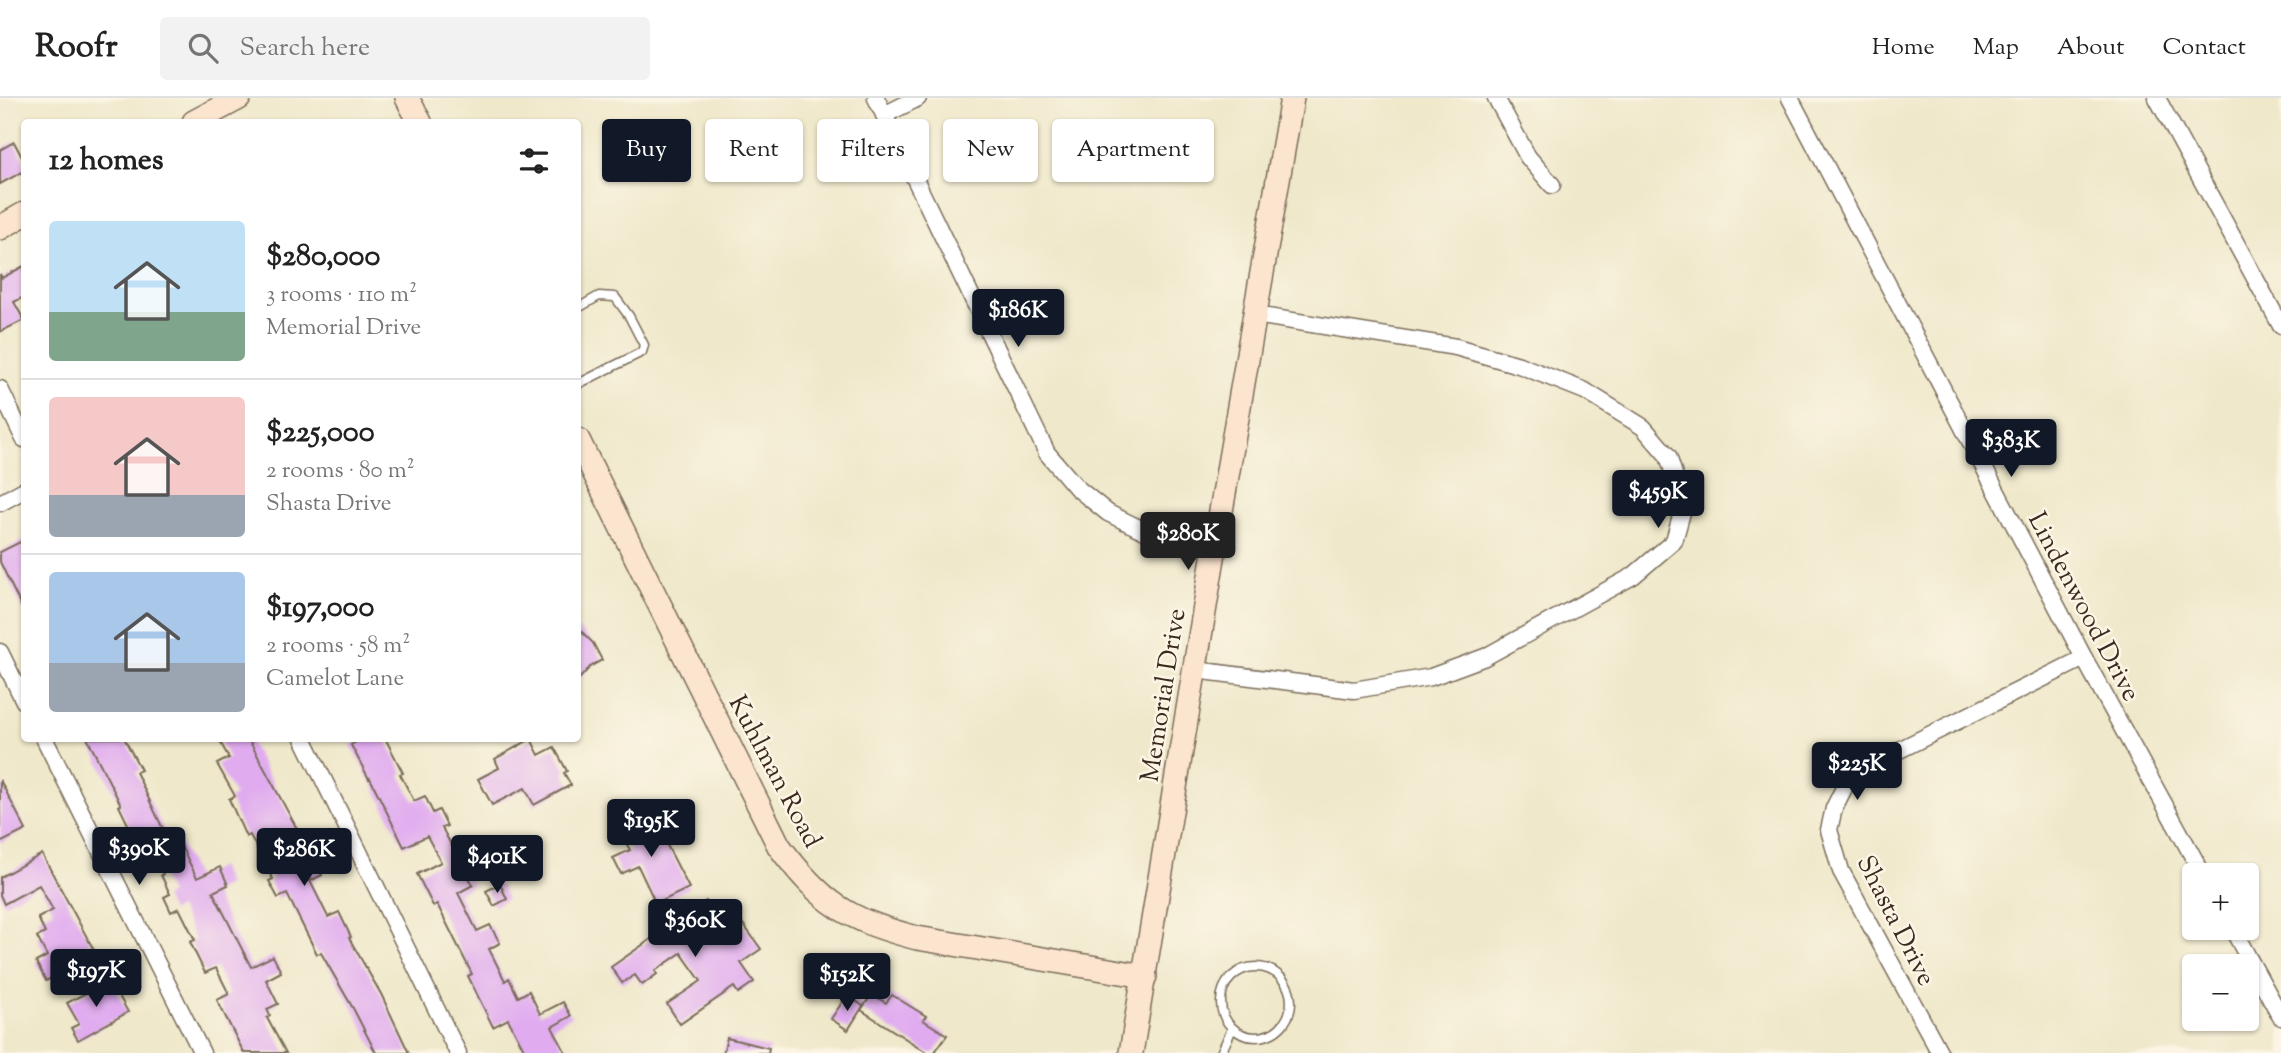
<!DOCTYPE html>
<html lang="en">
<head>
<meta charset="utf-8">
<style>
  :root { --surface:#fff; --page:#f2f2f2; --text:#222; --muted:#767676; --line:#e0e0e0; --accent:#111827 }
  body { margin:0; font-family:"Sorts Mill Goudy",serif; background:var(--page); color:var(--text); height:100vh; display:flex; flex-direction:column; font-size:26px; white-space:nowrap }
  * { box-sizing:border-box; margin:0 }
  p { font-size:23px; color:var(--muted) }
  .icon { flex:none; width:38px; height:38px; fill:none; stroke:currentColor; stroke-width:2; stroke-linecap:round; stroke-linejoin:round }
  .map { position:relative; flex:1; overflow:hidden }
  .details { position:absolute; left:21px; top:21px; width:560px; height:623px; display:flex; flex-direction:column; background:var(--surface); border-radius:7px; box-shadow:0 2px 5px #0004 }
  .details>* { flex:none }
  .banner { position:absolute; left:602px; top:21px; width:665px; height:63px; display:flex; gap:14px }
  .buttons { position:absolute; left:2182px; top:765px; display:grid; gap:14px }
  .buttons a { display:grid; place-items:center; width:77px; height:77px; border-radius:7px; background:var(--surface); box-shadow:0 2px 5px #0004; font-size:35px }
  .price { position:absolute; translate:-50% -60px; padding:0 16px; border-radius:7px; background:var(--accent); color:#fff; font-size:23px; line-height:46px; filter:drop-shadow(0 2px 4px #0008) }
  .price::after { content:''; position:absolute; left:50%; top:42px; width:21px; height:16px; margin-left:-10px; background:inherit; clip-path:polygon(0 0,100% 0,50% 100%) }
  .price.current { background:#222; color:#fff }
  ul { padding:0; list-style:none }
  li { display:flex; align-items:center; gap:21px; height:175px; padding:0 28px }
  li+li { border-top:2px solid var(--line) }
  li span { display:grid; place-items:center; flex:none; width:196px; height:140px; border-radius:7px; color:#555 }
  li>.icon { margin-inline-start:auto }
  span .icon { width:84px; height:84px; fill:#fffc; stroke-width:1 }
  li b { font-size:30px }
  h2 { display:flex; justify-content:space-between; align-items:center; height:84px; padding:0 28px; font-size:30px }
  .chip { padding:0 24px; border-radius:7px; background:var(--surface); box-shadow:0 2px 5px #0004; font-size:24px; line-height:63px }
  .chip.current { background:var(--accent); color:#fff }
  header { display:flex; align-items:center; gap:42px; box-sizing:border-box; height:98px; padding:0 35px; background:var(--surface); border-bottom:2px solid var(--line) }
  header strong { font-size:33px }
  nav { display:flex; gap:38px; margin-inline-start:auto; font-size:24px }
  .search { width:490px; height:63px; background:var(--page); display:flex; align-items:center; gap:18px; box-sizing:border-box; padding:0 24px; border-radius:7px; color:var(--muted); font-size:26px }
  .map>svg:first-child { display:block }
  .building { fill:#e0abef }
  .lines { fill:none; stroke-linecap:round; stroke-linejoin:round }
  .lane-casing { stroke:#7a6c5a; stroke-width:11 }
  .street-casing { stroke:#7a6c5a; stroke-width:19 }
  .secondary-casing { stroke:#7a6c5a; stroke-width:26 }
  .lane { stroke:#fff; stroke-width:8 }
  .street { stroke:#fff; stroke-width:16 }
  .secondary { stroke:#fce5cf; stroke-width:23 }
  .labels { text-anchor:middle; stroke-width:5; stroke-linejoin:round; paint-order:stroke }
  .street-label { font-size:26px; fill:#3b2a1e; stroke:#fcf5e5 }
</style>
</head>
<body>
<header>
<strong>Roofr</strong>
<div class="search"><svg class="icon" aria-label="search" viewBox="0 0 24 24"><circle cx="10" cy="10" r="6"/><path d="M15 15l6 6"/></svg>Search here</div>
<nav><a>Home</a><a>Map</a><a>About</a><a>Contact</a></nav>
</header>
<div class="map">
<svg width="2281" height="955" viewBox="0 0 2281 955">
  <rect width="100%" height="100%" fill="#fcf5e5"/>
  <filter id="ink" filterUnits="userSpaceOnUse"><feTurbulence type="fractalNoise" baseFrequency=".0143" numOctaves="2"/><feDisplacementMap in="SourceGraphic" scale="14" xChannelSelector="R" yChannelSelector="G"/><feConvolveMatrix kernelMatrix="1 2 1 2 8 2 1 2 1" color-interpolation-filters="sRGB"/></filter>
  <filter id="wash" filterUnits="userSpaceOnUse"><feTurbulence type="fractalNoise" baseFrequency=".00686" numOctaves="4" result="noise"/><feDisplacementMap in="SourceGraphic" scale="28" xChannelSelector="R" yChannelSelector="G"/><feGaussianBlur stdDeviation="1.57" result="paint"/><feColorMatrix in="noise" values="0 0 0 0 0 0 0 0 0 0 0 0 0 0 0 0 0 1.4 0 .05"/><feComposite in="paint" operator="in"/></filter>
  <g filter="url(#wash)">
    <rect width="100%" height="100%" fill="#efe8ca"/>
    <g id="blocks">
      <!-- building -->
      <g class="building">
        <path d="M14,44l10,19v10l-24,13v-34z"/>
        <path d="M24,168v31l-10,5 10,18 -24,12v-58l2,4z"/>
        <path d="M24,442v72l-24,-50v-10z"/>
        <path d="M578,530l15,15 9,17 -11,6 -13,14z"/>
        <path d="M87,640h37l17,32 -5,2 36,76 8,-4 17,34 23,-11 8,18 -15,7 38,75 22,-11 8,16 -15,8 12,24 -11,5 3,7 -3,2 19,35h-42l-27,-53 12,-6 -13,-26 -11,5 -15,-31 5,-2 -16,-32 -8,4 -7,-15 6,-3 -9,-19 2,-1 -15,-31 -9,4 -20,-41 2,-1z"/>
        <path d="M218,640h30l74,137 -12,6 18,36 11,-5 12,25 -2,1 32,56 28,59h-33l-22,-43 -33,-57 -4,1 -30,-60 -9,4 -9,-17 4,-2 -23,-44 -4,2 -17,-38 6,-3 -18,-32 12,-6z"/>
        <path d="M362,640h23l18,35 -3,1 14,27 11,-5 8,17 6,-3 8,16 -5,2 31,57 -15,8 19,38 13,-6 10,18 -11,6 16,32 4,-3 9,19 11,-6 11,23 23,-12 8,14 -19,11 14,26h-40l-18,-34 -15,8 -25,-51 4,-2 -35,-70 -4,2 -16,-32 24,-12 -14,-26 -23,11 -34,-69 -1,1 -18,-34z"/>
        <path d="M531,641l8,16 15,-8 13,24 -3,2 7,12 -37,20 -9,-17 -33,17 -14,-26 21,-11 -4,-9z"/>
        <path d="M0,682l26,50 -26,13z"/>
        <path d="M651,716l38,74 -33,16 -18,-38 -17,8 -8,-16 17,-8 -11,-20z"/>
        <path d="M42,756l54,100 -50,27 -10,-19 11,-6 -10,-19 8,-4 -7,-15 15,-8 -14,-25 -35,19 -4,-9v-18z"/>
        <path d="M500,786l7,15 -13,7 -8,-15z"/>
        <path d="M706,803l23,33 14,-10 18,25 -20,14 13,19 -16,11 -4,-6 -54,37 -13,-20 34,-23 -20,-28 -26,18 2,3 -15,11 -7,-10 -13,8 -11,-16z"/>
        <path d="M110,882l18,32 -50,28 -7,-12 8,-4 -12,-21z"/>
        <path d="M872,896l14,9 6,-8 34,21 -3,4 24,15 -13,18h-6l-67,-43z"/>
        <path d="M847,897l16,11 -15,24 -17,-11z"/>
        <path d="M727,940l42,10 -1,5h-45z"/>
      </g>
    </g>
  </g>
  <g filter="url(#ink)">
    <use href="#blocks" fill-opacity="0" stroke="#7a6c5a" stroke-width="2"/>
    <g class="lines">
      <!-- lane casing -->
      <g class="lane-casing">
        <g id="lane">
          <path d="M578,210l21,-12 16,1 14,19 15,29 -2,7 -64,32"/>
          <circle cx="1256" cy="904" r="35"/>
          <path d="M1221,955l11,-24"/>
        </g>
      </g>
      <!-- street casing -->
      <g class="street-casing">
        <g id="street">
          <path d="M876,0l171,355 30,35 31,25 45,22 62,11"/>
          <path d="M1496,0l32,59 24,28"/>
          <path d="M1790,0l294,560 119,217"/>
          <path d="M2157,0l124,228"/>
          <path d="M884,17l34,-17"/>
          <path d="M0,291l24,50"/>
          <path d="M0,405l24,-13"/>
          <path d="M0,554l24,49"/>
          <path d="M1195,572l159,20 77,-13 54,-20 148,-81 41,-35 10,-36 -16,-49 -25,-29 -58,-36 -66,-26 -63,-18 -201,-32"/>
          <path d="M44,640l158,315"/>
          <path d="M303,640l155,315"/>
          <path d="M2232,830l49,89"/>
          <path d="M1940,955l-99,-182 -12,-41 5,-22 13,-26 24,-18 213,-106"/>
        </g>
      </g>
      <!-- secondary casing -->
      <g class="secondary-casing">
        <g id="secondary">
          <path d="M407,0l13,24"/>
          <path d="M194,24l45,-24"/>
          <path d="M0,130l24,-14"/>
          <path d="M578,342l201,406c43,58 69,74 138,92l228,38"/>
          <path d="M1131,955l84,-507 77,-448"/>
        </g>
      </g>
      <!-- lane -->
      <use href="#lane" class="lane"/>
      <!-- street -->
      <use href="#street" class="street"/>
      <!-- secondary -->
      <use href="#secondary" class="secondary"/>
    </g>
  </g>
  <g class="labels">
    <!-- street labels -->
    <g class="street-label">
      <text transform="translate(2085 508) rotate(62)" y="9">Lindenwood Drive</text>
      <text transform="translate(1162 597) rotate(-81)" y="9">Memorial Drive</text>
      <text transform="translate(776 673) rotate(62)" y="9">Kuhlman Road</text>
      <text transform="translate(1897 822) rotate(63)" y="9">Shasta Drive</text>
    </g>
  </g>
</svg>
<div class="buttons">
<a>+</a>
<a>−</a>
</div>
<b class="price" style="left:1018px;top:251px">$186K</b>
<b class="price" style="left:2011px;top:381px">$383K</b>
<b class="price" style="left:1658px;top:432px">$459K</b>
<b class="price current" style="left:1188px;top:474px">$280K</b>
<b class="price" style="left:1857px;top:704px">$225K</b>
<b class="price" style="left:651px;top:761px">$195K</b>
<b class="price" style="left:139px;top:789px">$390K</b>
<b class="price" style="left:304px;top:790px">$286K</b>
<b class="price" style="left:497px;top:797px">$401K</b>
<b class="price" style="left:695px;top:861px">$360K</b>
<b class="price" style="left:96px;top:911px">$197K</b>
<b class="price" style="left:847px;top:915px">$152K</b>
<div class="banner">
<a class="chip current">Buy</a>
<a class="chip">Rent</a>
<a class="chip">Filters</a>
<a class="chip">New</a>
<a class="chip">Apartment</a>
</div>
<section class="details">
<h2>12 homes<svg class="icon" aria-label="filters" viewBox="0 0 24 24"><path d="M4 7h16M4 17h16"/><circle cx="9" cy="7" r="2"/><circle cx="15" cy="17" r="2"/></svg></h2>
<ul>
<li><span style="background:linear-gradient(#bfe0f5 65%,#7fa58c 0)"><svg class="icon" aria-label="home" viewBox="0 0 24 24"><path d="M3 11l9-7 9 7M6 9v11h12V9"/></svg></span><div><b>$280,000</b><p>3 rooms · 110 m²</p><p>Memorial Drive</p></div></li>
<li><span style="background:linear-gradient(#f6c9c9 70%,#9aa5b1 0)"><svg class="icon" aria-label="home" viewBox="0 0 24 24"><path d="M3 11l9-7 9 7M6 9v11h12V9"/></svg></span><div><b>$225,000</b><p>2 rooms · 80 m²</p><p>Shasta Drive</p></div></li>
<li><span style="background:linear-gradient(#a9c7e8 65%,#9aa5b1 0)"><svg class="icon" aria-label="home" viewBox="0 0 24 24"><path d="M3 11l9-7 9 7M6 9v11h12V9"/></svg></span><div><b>$197,000</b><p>2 rooms · 58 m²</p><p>Camelot Lane</p></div></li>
</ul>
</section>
</div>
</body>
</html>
